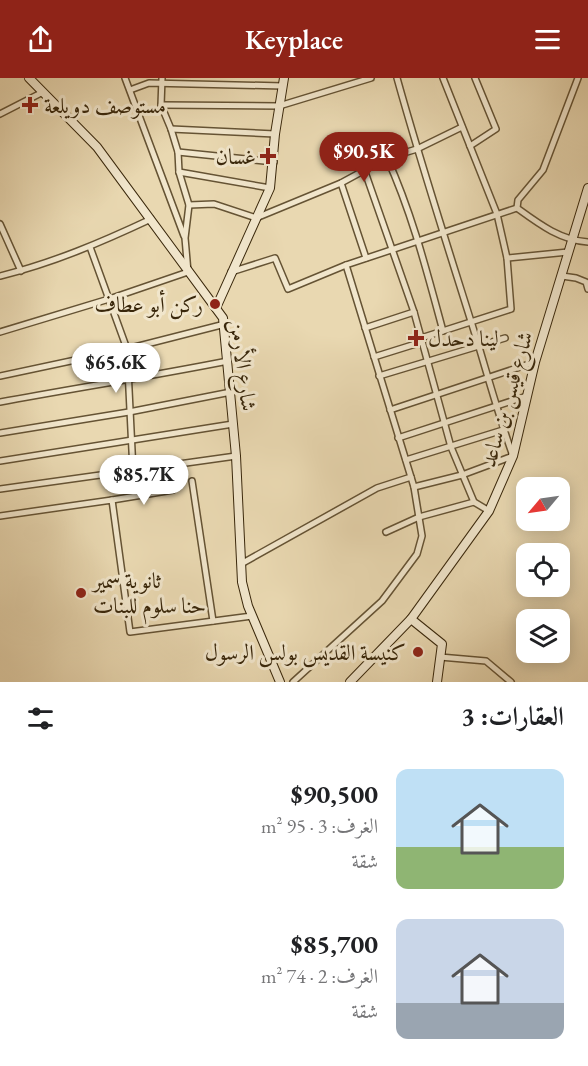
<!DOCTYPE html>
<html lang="ar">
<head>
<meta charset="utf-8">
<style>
  :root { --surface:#fff; --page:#f2f2f2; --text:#202124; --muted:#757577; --accent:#8f2418 }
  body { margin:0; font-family:"EB Garamond",Amiri,serif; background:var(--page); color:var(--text); direction:rtl; height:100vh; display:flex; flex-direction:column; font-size:22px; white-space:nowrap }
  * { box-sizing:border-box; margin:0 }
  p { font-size:20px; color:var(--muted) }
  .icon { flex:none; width:33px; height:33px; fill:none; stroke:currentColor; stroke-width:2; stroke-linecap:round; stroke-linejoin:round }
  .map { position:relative; height:604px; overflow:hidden; direction:ltr }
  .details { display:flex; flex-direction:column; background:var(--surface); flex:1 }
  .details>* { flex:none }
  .needle { width:39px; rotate:241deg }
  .buttons { position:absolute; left:516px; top:399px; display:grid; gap:12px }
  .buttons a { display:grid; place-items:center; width:54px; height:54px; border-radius:12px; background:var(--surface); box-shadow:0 3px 15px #0003; font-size:30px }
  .price { position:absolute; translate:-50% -51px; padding:0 14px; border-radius:21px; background:#fff; color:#222; font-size:20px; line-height:39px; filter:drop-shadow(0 2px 3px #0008) }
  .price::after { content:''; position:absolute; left:50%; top:36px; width:18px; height:14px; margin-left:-9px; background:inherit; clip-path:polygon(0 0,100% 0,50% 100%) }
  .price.selected { background:var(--accent); color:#fff }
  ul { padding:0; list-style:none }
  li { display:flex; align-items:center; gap:18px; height:150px; padding:0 24px }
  li span { display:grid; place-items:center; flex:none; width:168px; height:120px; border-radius:12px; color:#555 }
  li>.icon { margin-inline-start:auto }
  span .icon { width:72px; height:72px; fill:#fffc; stroke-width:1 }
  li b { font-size:26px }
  h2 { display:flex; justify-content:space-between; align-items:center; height:72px; padding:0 24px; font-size:26px }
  header { display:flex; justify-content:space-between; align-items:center; height:78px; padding:0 24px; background:var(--accent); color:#fff; font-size:27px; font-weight:600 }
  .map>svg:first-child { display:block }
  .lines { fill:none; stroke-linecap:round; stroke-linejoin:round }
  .minor-casing { stroke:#655334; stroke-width:8 }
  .secondary-casing { stroke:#39270b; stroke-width:10 }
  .minor { stroke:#f1e6cc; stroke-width:5 }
  .secondary { stroke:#f1e6cc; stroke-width:8 }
  .poi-dot { fill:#8f2418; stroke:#f1e6cc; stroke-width:2 }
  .labels { text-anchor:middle; stroke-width:6; stroke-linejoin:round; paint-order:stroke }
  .poi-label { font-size:22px; fill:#39270b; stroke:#f1e6cc; text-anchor:start }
  .street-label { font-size:22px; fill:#39270b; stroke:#f1e6cc }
</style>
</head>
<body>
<header><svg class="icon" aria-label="menu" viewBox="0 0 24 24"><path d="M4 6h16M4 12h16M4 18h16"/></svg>Keyplace<svg class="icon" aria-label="share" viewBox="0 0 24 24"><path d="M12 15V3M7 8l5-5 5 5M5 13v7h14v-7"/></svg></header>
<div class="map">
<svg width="588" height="604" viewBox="0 0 588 604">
  <rect width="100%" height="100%" fill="#e9d8b1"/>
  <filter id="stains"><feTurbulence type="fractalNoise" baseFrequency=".00333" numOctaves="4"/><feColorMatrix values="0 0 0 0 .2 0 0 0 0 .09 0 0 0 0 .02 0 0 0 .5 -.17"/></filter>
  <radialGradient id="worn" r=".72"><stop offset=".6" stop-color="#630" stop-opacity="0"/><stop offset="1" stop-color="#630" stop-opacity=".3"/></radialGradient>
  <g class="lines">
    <!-- minor casing -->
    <g class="minor-casing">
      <g id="minor">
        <path d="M125,0l59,158"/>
        <path d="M397,0c25,90 54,179 82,269 11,37 21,73 34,109l-51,19 -48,12"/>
        <path d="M578,0l-35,92 -25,30 -1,8c22,16 43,32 71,34"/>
        <path d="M130,12l19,-7 134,3"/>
        <path d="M161,27l118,1 92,-28"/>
        <path d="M0,36l43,-22"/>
        <path d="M171,51l104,5"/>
        <path d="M470,68l26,-17 -21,-51"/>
        <path d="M178,74l96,10"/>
        <path d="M387,80c25,55 40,114 56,173"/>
        <path d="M364,91l50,143 37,135 23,55 15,9"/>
        <path d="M179,94l91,16"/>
        <path d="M341,105l25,75"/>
        <path d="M189,127l25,-1 42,14 85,-35 46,-25 30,-9 45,-22"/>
        <path d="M0,146l21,47"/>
        <path d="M90,169l37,102 6,122"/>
        <path d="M507,180l61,-6"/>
        <path d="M231,194l44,-14 13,31 58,-24 171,-57"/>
        <path d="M0,198c53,-13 102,-34 151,-57"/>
        <path d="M562,198l14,2 10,4 2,7"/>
        <path d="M365,250l49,-16"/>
        <path d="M0,254l109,-33 79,-27 -3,-34 4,-33 -10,-33 -1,-20 -7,-23 -10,-24 1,-27"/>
        <path d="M421,260l90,-29 -4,-51 -10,-44 -54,-136"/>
        <path d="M374,279l48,-15"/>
        <path d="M0,298l127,-27 98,-25"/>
        <path d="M379,298l126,-38"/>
        <path d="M0,324c76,-14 152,-26 228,-41"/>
        <path d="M390,332l145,-48"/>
        <path d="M0,355l129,-21 102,-20"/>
        <path d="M398,360l129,-42"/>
        <path d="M406,382l97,-30"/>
        <path d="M0,383l233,-37"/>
        <path d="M192,403l21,140"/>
        <path d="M0,411l236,-33"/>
        <path d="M112,422l61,-10"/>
        <path d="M0,438l112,-16 18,132 122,-16"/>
        <path d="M386,454l33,-15 55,-15"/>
        <path d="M241,486l136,-76 34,-11"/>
        <path d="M440,579l46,4 25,21"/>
        <path d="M293,604l89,-81 35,-47 5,-18 -8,-49 -68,-222"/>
      </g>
    </g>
    <!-- secondary casing -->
    <g class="secondary-casing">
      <g id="secondary">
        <path d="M29,0l68,69 126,171 13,138 6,126 6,24 32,76"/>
        <path d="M216,230l54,-120 5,-54 9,-56"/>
        <path d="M411,541l31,25 -5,38"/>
        <path d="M350,604l61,-63 78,-108 24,-55 22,-94 53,-174"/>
      </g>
    </g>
    <!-- minor -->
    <use href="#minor" class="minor"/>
    <!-- secondary -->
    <use href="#secondary" class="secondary"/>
  </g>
  <!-- markers -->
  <g class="poi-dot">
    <path d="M27 18h6v6h6v6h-6v6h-6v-6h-6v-6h6z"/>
    <path d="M265 69h6v6h6v6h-6v6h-6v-6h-6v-6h6z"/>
    <circle cx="215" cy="226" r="6"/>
    <path d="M413 251h6v6h6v6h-6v6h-6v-6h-6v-6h6z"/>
    <circle cx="81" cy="515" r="6"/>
    <circle cx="418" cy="574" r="6"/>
  </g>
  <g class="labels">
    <!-- poi labels -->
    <g class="poi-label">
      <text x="44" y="35">مستوصف دويلعة</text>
      <text x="256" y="86" text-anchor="end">غسان</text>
      <text x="203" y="234" text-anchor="end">ركن أبو عطاف</text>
      <text x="428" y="268">لينا دحدل</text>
      <text x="93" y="510">ثانوية سمير<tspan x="93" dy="25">حنا سلوم للبنات</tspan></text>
      <text x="406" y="582" text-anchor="end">كنيسة القديس بولس الرسول</text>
    </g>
    <!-- street labels -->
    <g class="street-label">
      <text transform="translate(244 287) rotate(83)" y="8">شارع الأرمن</text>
      <text transform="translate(506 321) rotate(-74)" y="8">شارع قيس بن ساعد</text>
    </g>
  </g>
  <rect width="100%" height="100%" filter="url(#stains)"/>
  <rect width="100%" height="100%" fill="url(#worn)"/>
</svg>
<div class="buttons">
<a><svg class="needle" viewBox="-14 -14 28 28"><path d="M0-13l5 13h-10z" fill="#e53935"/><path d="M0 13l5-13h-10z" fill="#757577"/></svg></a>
<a><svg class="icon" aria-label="locate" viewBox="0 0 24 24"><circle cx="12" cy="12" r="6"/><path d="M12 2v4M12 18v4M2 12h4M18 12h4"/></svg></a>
<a><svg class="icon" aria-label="layers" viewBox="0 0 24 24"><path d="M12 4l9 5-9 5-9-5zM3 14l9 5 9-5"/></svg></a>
</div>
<b class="price selected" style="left:364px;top:105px">$90.5K</b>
<b class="price" style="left:116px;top:316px">$65.6K</b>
<b class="price" style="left:144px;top:428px">$85.7K</b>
</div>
<section class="details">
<h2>العقارات: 3<svg class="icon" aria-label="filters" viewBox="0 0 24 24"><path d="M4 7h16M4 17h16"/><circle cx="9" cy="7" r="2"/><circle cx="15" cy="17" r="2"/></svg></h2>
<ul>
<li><span style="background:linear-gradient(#bfe0f5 65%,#8fb573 0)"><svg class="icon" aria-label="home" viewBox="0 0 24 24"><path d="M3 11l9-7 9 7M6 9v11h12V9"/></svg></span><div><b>$90,500</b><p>الغرف: 3 · 95 m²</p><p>شقة</p></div></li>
<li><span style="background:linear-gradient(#c9d6e8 70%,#9aa5b1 0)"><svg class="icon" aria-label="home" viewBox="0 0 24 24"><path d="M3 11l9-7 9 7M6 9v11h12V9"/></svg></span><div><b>$85,700</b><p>الغرف: 2 · 74 m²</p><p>شقة</p></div></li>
</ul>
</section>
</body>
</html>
